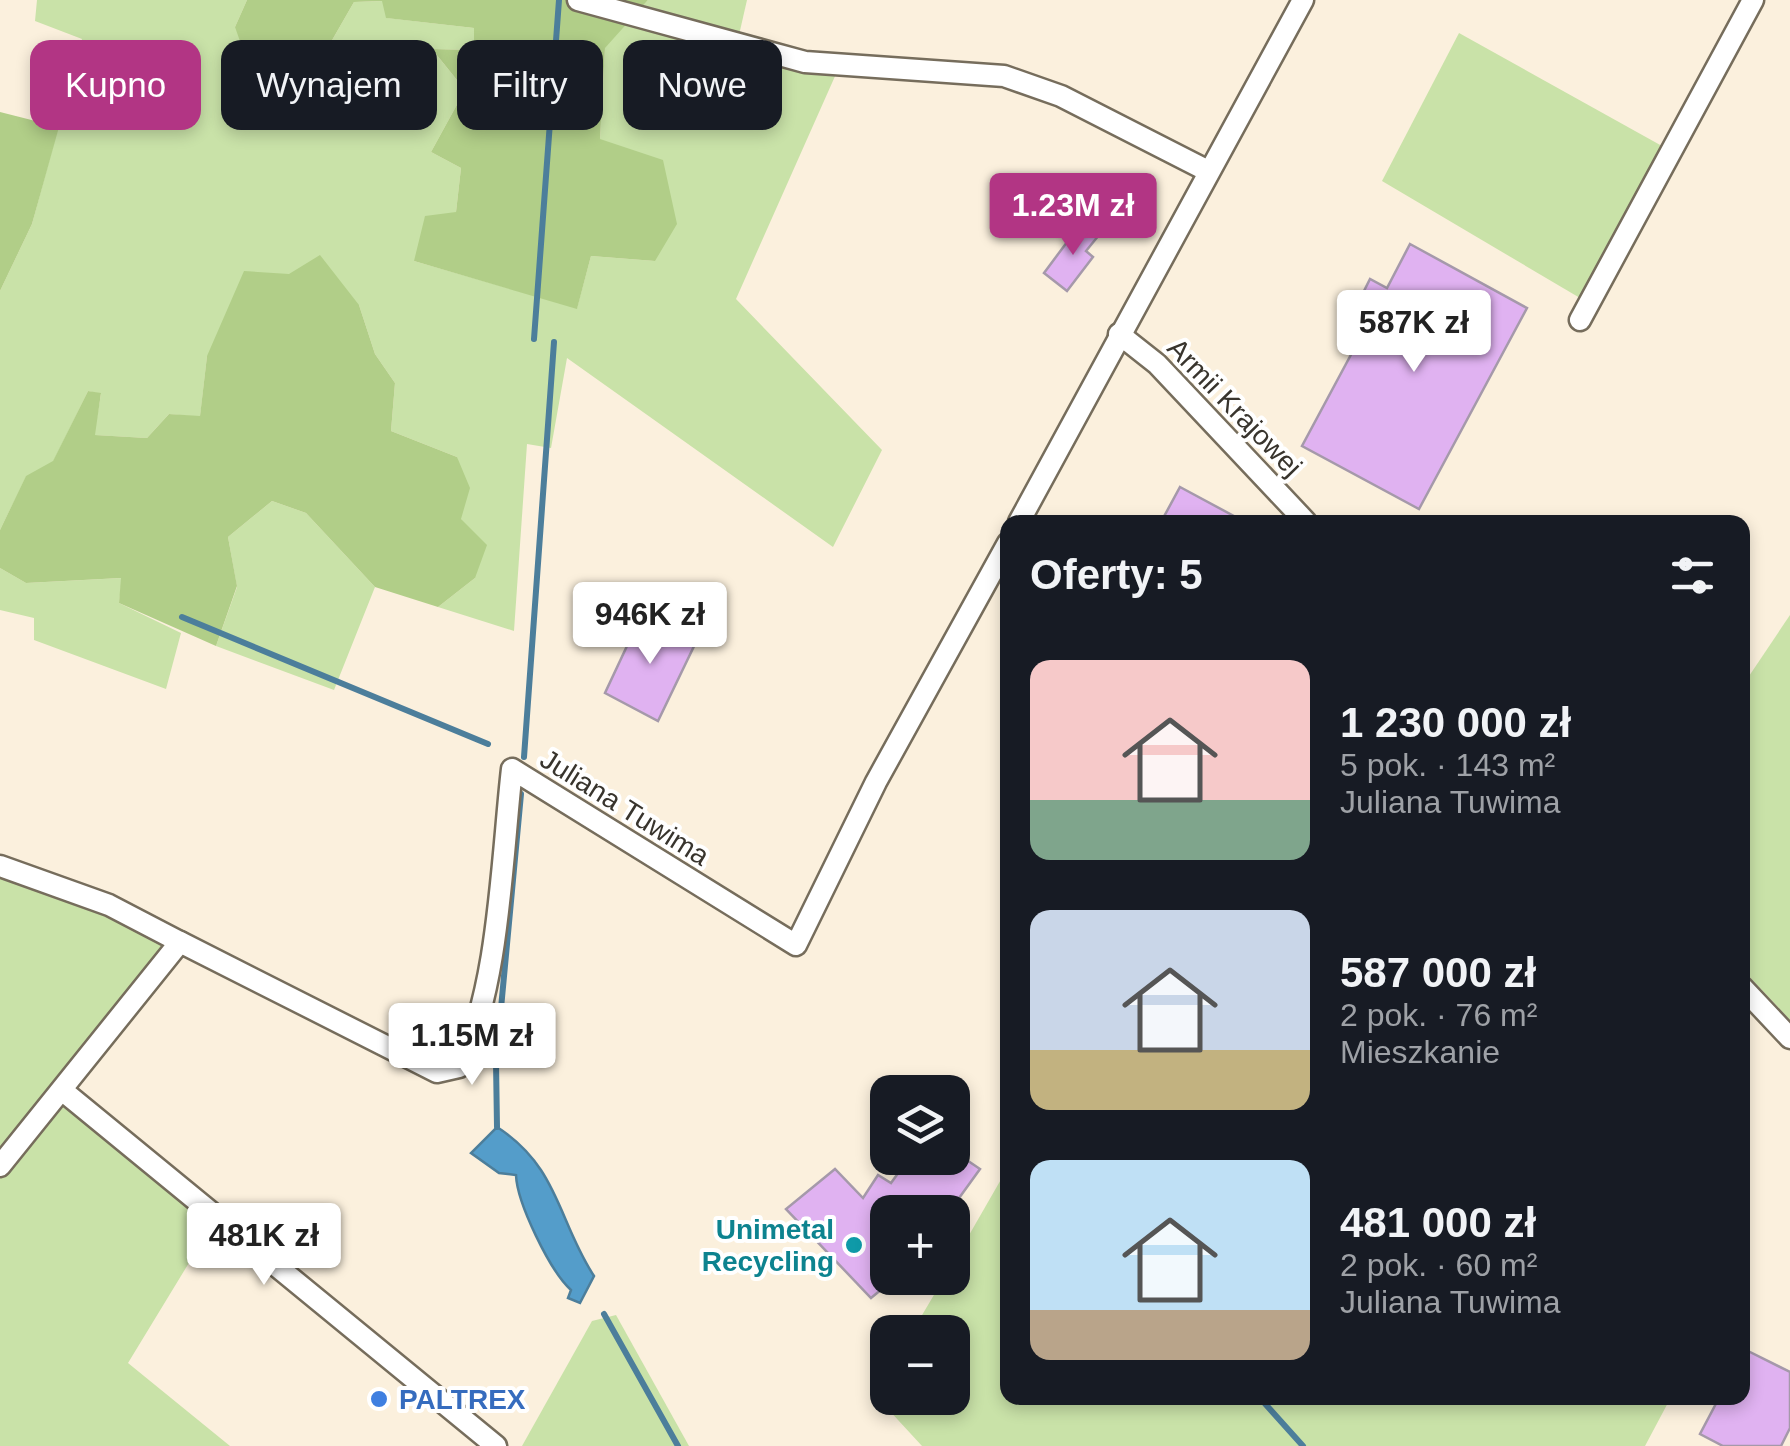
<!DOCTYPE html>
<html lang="pl">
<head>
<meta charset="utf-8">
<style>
  :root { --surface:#171b24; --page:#20242c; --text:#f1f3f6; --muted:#9ea1a6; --accent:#b23584 }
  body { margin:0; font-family:Helvetica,sans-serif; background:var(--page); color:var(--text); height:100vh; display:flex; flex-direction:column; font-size:38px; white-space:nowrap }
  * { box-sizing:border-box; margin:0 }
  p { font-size:32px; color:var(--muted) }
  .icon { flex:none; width:55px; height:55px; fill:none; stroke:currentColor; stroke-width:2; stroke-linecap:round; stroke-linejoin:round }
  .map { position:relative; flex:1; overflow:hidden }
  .side { position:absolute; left:1000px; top:515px; width:750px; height:890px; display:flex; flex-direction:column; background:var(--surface); border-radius:20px; box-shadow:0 5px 15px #0003 }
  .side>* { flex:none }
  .top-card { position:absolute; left:30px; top:40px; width:820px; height:90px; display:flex; gap:20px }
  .buttons { position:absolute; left:870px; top:1075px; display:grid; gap:20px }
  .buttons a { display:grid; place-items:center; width:100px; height:100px; border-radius:20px; background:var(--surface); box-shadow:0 5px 15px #0003; font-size:50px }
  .price { position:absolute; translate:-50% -85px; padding:0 22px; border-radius:10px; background:#fff; color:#222; font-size:32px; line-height:65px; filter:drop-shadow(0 2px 5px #0008) }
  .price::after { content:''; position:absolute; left:50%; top:60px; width:30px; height:22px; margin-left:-15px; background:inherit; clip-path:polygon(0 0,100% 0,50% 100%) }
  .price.current { background:var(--accent); color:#fff }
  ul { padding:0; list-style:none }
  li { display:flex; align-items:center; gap:30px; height:250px; padding:0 30px }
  li span { display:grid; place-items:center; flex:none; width:280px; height:200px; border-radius:20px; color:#555 }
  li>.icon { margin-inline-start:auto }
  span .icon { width:120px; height:120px; fill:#fffc; stroke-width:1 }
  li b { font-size:42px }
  h2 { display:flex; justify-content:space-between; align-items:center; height:120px; padding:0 30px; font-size:42px }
  .tag { padding:0 35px; border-radius:20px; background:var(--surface); box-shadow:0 5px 15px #0003; font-size:35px; line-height:90px }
  .tag.current { background:var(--accent); color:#fff }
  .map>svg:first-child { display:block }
  .green { fill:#c9e2a8 }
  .forest { fill:#b1ce88 }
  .water { fill:#549dca; stroke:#4c7e9b; stroke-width:2.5 }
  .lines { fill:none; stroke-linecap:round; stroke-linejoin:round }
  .stream { stroke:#4c7e9b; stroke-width:6 }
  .building { fill:#e0b2f1; stroke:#a599aa; stroke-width:2.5 }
  .street-casing { stroke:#766d5c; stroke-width:25 }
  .street { stroke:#fff; stroke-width:20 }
  .culture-dot { fill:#0f9aa8; stroke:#fff; stroke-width:4 }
  .shop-dot { fill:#3f7fe0; stroke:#fff; stroke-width:4 }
  .labels { text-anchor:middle; stroke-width:8; stroke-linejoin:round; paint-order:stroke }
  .street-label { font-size:28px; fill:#38342d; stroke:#fff }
  .culture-label { font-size:28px; font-weight:bold; fill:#0d838f; stroke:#fff; text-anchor:end }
  .shop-label { font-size:28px; font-weight:bold; fill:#366cbe; stroke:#fff; text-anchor:start }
</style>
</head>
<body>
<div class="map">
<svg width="1790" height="1446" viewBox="0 0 1790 1446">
  <rect width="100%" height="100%" fill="#fbf0dd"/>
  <!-- green -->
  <g class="green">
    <path d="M37,0h210l-12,27 96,15 23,-40 29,-1 4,17 87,10v22l-42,-1 33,41 -34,62 30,16 -5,44 -42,49 163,47 14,-52 64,5 -55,-122 5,-92 22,-25 209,52 -100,225 146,151 -49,97 -266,-189 -16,90 -24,-4 -13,187 -76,-24 37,-29 -14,-59 -4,-62 -66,-26 4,-48 -20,-29 -16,-49 -152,51 -7,61 -31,-3 -22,24 -53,-3 7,-41 -13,-3 -35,71 -27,15 -26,53v-239l32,-67 50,-185 -47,-18z"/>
    <path d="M648,0h99l-8,35 -102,-23z"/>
    <path d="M1459,33l203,113 -82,152 -198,-117z"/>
    <path d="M272,501l34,12 69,74 -41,103 -118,-44 21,-59 -9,-50z"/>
    <path d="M0,568l26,15 96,-5 -3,25 62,30 -15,56 -132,-49v-22l-34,-8z"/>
    <path d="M1790,615v405l-47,-50v-285z"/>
    <path d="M0,873l104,37 60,34 -112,146 160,135 -84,138 102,83h-230z"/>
    <path d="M1007,1169l1,229 662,1 -25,47h-723l-47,-51 12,-22 1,25h64v-66h-40l32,-54h8l1,-15z"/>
    <path d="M616,1315l73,131h-167l70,-125z"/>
  </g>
  <!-- forest -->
  <g class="forest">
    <path d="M247,0h401l-43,48 -5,91 63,21 14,64 -22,37 -64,-5 -14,53 -163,-48 11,-45 31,-4 5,-44 -30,-16 34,-62 -33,-41 42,1v-22l-88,-10 -4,-17 -28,1 -23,40 -90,2 -6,-17z"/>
    <path d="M0,112l59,15 -27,97 -32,67z"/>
    <path d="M320,255l39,50 16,49 20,29 -4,48 66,26 13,31 -9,31 26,26 -12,33 -37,29 -63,-20 -69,-74 -34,-12 -44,36 9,49 -21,60 -97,-43 2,-25 -95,5 -26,-15v-38l26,-54 27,-15 35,-70 13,2 -6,42 52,3 22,-24 31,2 7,-60 37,-85 45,3z"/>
  </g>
  <!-- water -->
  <path class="water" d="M497,1127c62,40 61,94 97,149l-14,27 -12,-5 3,-8c-21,-19 -54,-87 -55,-115l-17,-2 -28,-20z"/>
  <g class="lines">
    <!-- stream -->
    <g class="stream">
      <path d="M534,339l25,-339"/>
      <path d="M182,617l306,127"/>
      <path d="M524,757l30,-415"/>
      <path d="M497,1127l-1,-65 25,-268"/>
      <path d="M604,1314l74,132"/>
      <path d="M1260,1398l43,48"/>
    </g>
  </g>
  <!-- building -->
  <g class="building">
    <path d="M1082,222l17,13 -13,16 7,6 -26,34 -23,-18z"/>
    <path d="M1410,244l117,64 -108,201 -117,-63 67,-125 -16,-8 17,-34 17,9z"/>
    <path d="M1180,487l65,35h-84z"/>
    <path d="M642,614l54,28 -38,79 -53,-28z"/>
    <path d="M952,1150l28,19 -31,43h-61v72l-17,14 -85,-89 49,-40 28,29 15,-23 13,8 18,-25h43z"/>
    <path d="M1742,1348l48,24v56l-9,18h-58l-23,-12 19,-36h23z"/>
  </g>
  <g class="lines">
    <!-- street casing -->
    <g class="street-casing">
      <g id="street">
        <path d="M578,0l227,62 199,14 57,20 147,75"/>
        <path d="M1580,320l173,-320"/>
        <path d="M1119,334l38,30 149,158"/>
        <path d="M1019,522l284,-522"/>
        <path d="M0,866l109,39 71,37"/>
        <path d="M1742,987l48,51"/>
        <path d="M63,1091l433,355"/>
        <path d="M0,1166l180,-224 257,130 22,-5c40,-75 43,-211 53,-298l284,176 80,-163 132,-239"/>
      </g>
    </g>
    <!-- street -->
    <use href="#street" class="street"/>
  </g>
  <!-- markers -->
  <circle class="culture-dot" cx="854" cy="1245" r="10"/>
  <circle class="shop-dot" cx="379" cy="1399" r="10"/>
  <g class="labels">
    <!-- street labels -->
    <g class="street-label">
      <text transform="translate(1235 407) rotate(46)" y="10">Armii Krajowej</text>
      <text transform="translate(625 807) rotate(32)" y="10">Juliana Tuwima</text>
    </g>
    <!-- culture labels -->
    <g class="culture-label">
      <text x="834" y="1239">Unimetal<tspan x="834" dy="32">Recycling</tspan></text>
    </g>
    <!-- shop labels -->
    <g class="shop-label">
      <text x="399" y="1409">PALTREX</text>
    </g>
  </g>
</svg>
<div class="buttons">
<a><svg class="icon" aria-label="layers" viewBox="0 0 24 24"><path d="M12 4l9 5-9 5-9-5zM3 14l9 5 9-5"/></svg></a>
<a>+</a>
<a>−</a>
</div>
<b class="price current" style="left:1073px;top:258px">1.23M zł</b>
<b class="price" style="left:1414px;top:375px">587K zł</b>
<b class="price" style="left:650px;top:667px">946K zł</b>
<b class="price" style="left:472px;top:1088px">1.15M zł</b>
<b class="price" style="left:264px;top:1288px">481K zł</b>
<div class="top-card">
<a class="tag current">Kupno</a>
<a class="tag">Wynajem</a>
<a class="tag">Filtry</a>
<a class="tag">Nowe</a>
</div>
<section class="side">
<h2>Oferty: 5<svg class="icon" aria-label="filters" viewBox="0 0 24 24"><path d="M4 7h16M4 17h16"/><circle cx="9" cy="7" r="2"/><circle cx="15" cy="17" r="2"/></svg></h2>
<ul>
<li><span style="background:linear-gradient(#f6c9c9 70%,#7fa58c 0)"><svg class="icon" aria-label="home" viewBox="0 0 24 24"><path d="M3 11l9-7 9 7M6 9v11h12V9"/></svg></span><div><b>1 230 000 zł</b><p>5 pok. · 143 m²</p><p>Juliana Tuwima</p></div></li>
<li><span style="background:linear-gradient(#c9d6e8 70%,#c2b280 0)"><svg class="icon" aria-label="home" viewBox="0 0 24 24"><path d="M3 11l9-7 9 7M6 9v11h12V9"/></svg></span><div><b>587 000 zł</b><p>2 pok. · 76 m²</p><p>Mieszkanie</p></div></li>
<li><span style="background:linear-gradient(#bfe0f5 75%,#b9a48a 0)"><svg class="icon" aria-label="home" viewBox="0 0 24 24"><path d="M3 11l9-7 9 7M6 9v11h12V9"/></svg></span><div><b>481 000 zł</b><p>2 pok. · 60 m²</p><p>Juliana Tuwima</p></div></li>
</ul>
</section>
</div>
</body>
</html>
